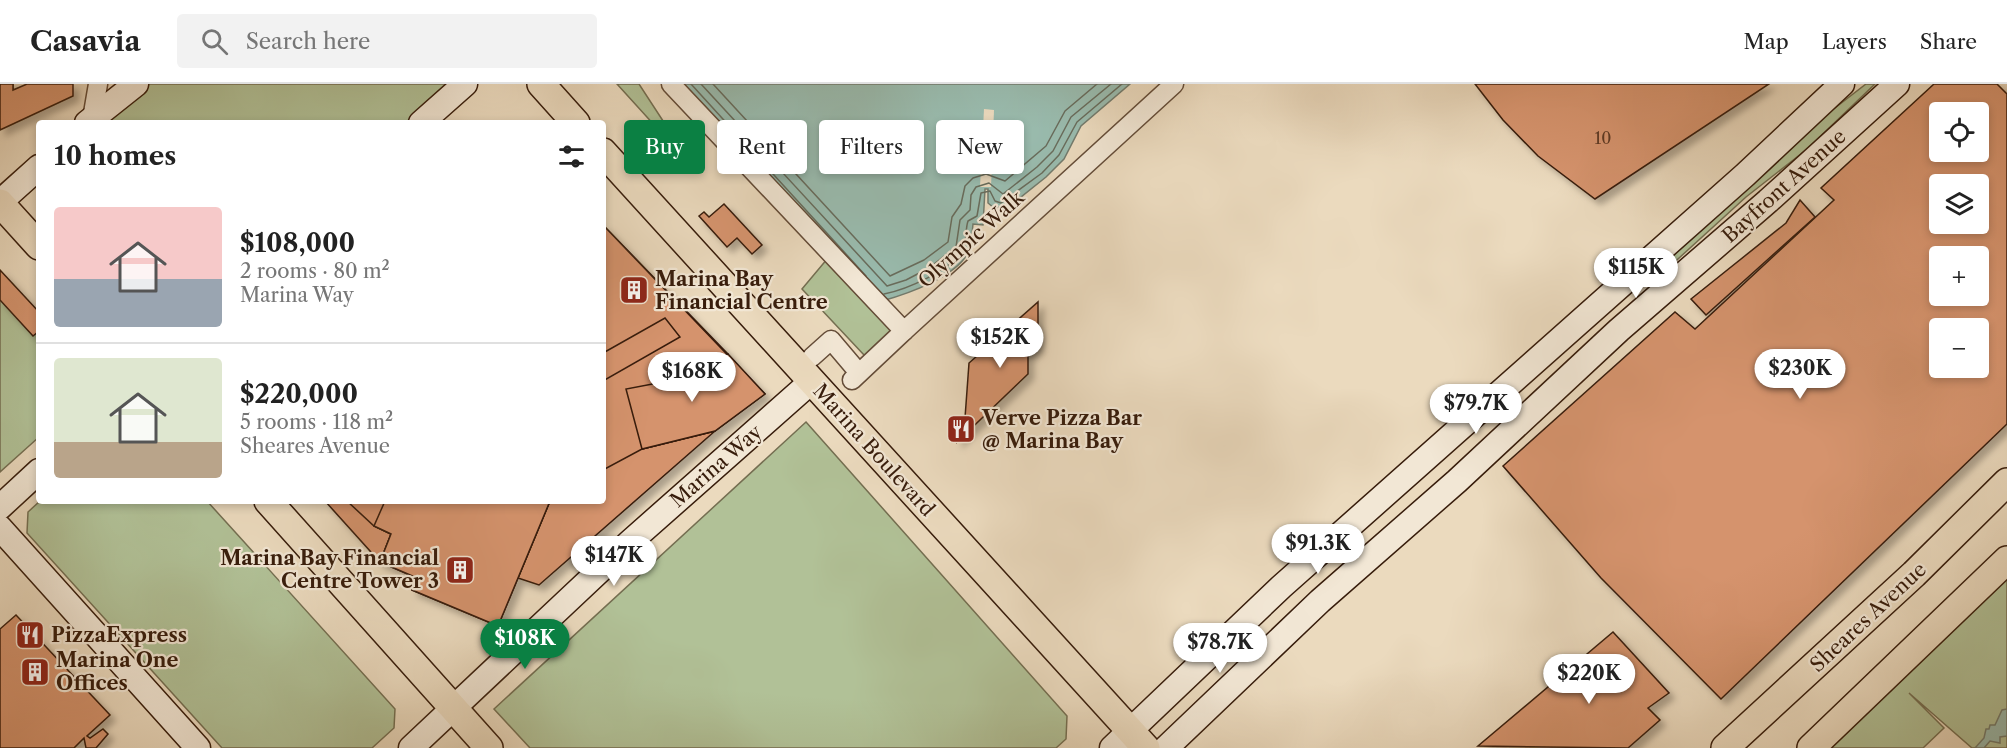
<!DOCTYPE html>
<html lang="en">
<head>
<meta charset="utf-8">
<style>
  :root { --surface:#fff; --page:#f2f2f2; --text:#222; --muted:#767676; --line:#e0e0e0; --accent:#0b8043 }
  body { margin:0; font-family:"Libre Caslon Text",serif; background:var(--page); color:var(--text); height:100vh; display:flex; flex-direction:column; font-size:22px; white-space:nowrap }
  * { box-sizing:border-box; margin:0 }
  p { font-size:20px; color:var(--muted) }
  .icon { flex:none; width:33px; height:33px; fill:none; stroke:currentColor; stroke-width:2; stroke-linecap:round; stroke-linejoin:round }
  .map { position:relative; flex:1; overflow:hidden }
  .sheet { position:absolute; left:36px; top:36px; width:570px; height:384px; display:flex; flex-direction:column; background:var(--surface); border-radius:6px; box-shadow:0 3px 9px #0003 }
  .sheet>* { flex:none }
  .banner { position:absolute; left:624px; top:36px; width:570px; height:54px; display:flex; gap:12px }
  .buttons { position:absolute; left:1929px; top:18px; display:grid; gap:12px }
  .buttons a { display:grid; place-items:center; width:60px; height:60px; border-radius:6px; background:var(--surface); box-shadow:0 3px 9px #0003; font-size:30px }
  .price { position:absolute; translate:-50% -51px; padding:0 14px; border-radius:21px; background:#fff; color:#222; font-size:20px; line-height:39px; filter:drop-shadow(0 2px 3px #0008) }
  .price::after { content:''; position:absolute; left:50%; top:36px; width:18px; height:14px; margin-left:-9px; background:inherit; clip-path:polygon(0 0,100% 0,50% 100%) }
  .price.on { background:var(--accent); color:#fff }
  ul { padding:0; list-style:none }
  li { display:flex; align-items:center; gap:18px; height:150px; padding:0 18px }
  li+li { border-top:2px solid var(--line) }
  li span { display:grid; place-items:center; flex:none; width:168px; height:120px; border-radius:6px; color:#555 }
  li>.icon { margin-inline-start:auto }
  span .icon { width:72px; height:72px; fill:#fffc; stroke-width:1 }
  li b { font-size:26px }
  h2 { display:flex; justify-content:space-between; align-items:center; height:72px; padding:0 18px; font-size:26px }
  .pill { padding:0 21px; border-radius:6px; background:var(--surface); box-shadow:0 3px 9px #0003; font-size:21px; line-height:54px }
  .pill.on { background:var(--accent); color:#fff }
  header { display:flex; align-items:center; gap:36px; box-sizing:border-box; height:84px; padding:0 30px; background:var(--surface); border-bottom:2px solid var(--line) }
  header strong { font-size:28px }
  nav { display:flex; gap:33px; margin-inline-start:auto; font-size:21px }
  .search { width:420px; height:54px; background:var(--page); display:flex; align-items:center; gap:15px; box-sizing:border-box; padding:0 21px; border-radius:6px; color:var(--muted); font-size:22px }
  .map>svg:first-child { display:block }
  .green { fill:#b1c197; stroke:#746e51; stroke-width:1.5 }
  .water { fill:#99bbae; stroke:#727b6d; stroke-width:1.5 }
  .pier { fill:#ebdabe }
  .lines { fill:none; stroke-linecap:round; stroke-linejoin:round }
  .shore { stroke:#686c5c; stroke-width:1.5 }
  .building { fill:#d5936d; stroke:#371c0b; stroke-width:1.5; fill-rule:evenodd; filter:url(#shadow) }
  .street-casing { stroke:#644c38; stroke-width:21 }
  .secondary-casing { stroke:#371c0b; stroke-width:27 }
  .primary-casing { stroke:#371c0b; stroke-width:30 }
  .street { stroke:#f2e7d5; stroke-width:18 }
  .secondary { stroke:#f2e7d5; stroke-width:24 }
  .primary { stroke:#ebdabe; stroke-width:27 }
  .labels { text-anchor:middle; stroke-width:4.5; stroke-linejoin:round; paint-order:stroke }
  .number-label { font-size:16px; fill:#5e3a24 }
  .street-label { font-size:20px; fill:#371c0b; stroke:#f2e7d5 }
  .poi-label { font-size:20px; font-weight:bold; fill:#371c0b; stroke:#f2e7d5; text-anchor:start }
</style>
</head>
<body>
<header>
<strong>Casavia</strong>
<div class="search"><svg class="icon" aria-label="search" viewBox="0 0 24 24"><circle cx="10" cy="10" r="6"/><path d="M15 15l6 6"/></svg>Search here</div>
<nav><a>Map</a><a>Layers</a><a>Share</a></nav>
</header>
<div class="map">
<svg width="2007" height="664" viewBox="0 0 2007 664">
  <defs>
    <filter id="shadow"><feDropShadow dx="5.5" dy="5.5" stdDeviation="3" flood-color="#0004"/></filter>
  </defs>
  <rect width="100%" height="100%" fill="#ebdabe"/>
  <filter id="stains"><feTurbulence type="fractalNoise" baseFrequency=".00333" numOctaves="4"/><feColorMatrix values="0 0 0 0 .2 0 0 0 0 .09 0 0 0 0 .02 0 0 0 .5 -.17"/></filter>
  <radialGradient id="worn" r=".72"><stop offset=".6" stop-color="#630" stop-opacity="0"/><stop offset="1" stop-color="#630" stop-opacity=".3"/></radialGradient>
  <!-- green -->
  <g class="green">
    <path d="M146,0h304l-42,39h-305z"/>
    <path d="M617,0h22l56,86z"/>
    <path d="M1866,0h9l-69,66 -60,47 -79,72 -5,-5 147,-136z"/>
    <path d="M833,168l71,79 -39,25 -63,-67z"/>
    <path d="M0,188l39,43v122l-39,35z"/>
    <path d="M806,338l261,294 -1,23 -10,9h-526l-36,-39z"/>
    <path d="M40,417h167l188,208 -1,19 -22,20h-150l-195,-215 1,-21z"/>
    <path d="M2007,482v182h-35l-63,-55 35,35 -21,20h-105z"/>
  </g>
  <!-- water -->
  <g class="water">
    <path d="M683,0h447l-49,42 -17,33 -18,18 -35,28 -17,3 -6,-5v-14h-3l-2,36 -10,-1c-1,9 -1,19 -4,27 -12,26 -62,43 -87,50z"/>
    <path d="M2007,625v27l-7,1v6l-10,-2 -6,7h-9l9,-10 2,-9h3l1,-4h5l7,-15z"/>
  </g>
  <!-- pier -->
  <path class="pier" d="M984,25l10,1 -3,77h-11z"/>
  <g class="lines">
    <!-- shore -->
    <g class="shore">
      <path d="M691,0l175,192"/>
      <path d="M701,0l186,202 19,-6 23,-12 27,-21 4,-27 10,-10 1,-15 5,-8 13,-4 14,11 34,-27 16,-16 18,-34 40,-33"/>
      <path d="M713,0l177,192 34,-16 24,-18 4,-25 9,-13 4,-18 8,-8 13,-4 19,7 41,-35 19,-35 32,-27"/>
      <path d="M884,210c21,-4 69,-24 79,-45 4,-8 2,-19 5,-28l9,-5 4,-23 9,-2 5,10 6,2 41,-30 17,-18 18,-33 45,-38"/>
    </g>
  </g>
  <!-- building -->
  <g class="building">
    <path d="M0,0h13v6l-13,3z"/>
    <path d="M0,0h13v6l14,-6h46v12l-73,34z"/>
    <path d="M1475,0h294l-174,115 -57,-43 -35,-36z"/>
    <path d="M1934,0h63l10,10v330l-286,275 -120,-121 -98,-112 172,-154 20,17 139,-129 -13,-12zM1940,28h38v40h-38zM1940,100h38v40h-38zM1940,172h38v40h-38zM1940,244h38v40h-38z"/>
    <path d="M1800,116l15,17 -109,98 -15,-16 95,-76z"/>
    <path d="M724,120l38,41 -10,9 -15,-16 -10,9 -28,-31 5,-4 5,5z"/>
    <path d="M603,141l125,129 -44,24 -58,11 16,60 73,-18 -176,154 -21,-7 32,-77h53z"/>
    <path d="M603,141l162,169 -50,37 -73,18 -39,21z"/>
    <path d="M0,186l39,42v19l-6,5 -33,-36z"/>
    <path d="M1038,218v46l-10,8v18l-71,68 2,-19 6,-5 4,-55z"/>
    <path d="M665,234l15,19 -77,44v-28z"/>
    <path d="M728,270l37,40 -50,37 -73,18 -16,-60 58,-11z"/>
    <path d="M325,417h60l-11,25 17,8 -11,28z"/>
    <path d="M347,417h203l-52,125 -86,-36 5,-12 -37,-16 11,-28 -17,-8z"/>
    <path d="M385,417h165l-52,125 -86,-36 5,-12 -37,-16 11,-28 -17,-8z"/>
    <path d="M16,531l94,100 -23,21 3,2 13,-9 5,5 -12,14h-10l-2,-10 -10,10h-74v-119z"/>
    <path d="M1613,548l56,61 -21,15 12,12 -32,28 -150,-2z"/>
  </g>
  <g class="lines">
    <!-- street casing -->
    <g class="street-casing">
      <g id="street">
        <path d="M671,0l233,247 270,-247"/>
        <path d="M92,35l6,-35"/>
        <path d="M812,273l19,-17 28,33"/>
        <path d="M852,296l52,-49"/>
      </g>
    </g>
    <!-- secondary casing -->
    <g class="secondary-casing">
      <g id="secondary">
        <path d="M87,39l49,-39"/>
        <path d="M421,39l44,-39"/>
        <path d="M0,118l39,-35"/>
        <path d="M0,423l39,-36"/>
        <path d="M0,444l198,220"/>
        <path d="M411,664l219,-206 182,-161"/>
        <path d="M1112,664l169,-161 464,-412 97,-91"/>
        <path d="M1166,664l154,-147 137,-120 162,-151 149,-129 129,-117"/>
      </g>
    </g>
    <!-- primary casing -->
    <g class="primary-casing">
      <g id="primary">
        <path d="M541,0l35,39"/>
        <path d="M603,68l543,596"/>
        <path d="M0,119l39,43"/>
        <path d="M268,417l221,247"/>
        <path d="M1725,664l189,-174 93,-92"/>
        <path d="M1811,664l196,-188"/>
      </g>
    </g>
    <!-- street -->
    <use href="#street" class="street"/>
    <!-- secondary -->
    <use href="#secondary" class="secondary"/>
    <!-- primary -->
    <use href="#primary" class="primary"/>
  </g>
  <!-- icons -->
  <defs>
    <g id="building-square" transform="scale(1.5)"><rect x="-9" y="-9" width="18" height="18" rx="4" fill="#8f2418" stroke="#f2e7d5"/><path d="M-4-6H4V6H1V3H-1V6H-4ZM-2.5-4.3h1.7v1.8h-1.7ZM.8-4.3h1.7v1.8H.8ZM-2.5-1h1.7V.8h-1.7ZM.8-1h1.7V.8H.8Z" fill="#fff"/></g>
    <g id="restaurant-square" transform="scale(1.5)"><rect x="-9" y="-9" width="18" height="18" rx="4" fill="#8f2418" stroke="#f2e7d5"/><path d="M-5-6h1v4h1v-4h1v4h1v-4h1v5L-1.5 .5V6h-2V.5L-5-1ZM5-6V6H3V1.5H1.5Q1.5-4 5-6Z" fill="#fff"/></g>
  </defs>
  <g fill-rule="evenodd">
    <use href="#building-square" x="634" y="206"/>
    <use href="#restaurant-square" x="961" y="345"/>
    <use href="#building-square" x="460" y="486"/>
    <use href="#restaurant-square" x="30" y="551"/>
    <use href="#building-square" x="35" y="588"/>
  </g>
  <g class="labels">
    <!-- number labels -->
    <g class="number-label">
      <text x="1603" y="60">10</text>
    </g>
    <!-- street labels -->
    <g class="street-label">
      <text transform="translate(1784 102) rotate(-42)" y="7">Bayfront Avenue</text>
      <text transform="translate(971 155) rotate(-42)" y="7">Olympic Walk</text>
      <text transform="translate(874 366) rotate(48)" y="7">Marina Boulevard</text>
      <text transform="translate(716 382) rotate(-41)" y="7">Marina Way</text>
      <text transform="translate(1868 533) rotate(-43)" y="7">Sheares Avenue</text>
    </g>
    <!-- poi labels -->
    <g class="poi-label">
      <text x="655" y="202">Marina Bay<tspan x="655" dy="23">Financial Centre</tspan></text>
      <text x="982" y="341">Verve Pizza Bar<tspan x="982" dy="23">@ Marina Bay</tspan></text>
      <text x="439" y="481" text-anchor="end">Marina Bay Financial<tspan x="439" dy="23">Centre Tower 3</tspan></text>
      <text x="51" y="558">PizzaExpress</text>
      <text x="56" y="583">Marina One<tspan x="56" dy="23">Offices</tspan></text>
    </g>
  </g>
  <rect width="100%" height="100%" filter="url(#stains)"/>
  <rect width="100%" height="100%" fill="url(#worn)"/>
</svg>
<div class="buttons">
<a><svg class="icon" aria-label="locate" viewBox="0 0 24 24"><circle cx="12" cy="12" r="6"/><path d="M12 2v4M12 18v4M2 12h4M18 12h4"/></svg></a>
<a><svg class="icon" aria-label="layers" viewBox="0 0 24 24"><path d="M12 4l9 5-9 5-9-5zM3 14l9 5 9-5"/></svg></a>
<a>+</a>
<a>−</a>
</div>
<b class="price" style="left:1636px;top:215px">$115K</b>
<b class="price" style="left:1000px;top:285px">$152K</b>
<b class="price" style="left:1800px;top:316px">$230K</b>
<b class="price" style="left:692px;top:319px">$168K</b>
<b class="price" style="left:1476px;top:351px">$79.7K</b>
<b class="price" style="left:1318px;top:491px">$91.3K</b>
<b class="price" style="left:614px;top:503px">$147K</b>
<b class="price on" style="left:525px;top:586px">$108K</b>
<b class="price" style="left:1220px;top:590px">$78.7K</b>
<b class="price" style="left:1589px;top:621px">$220K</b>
<div class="banner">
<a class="pill on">Buy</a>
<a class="pill">Rent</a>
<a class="pill">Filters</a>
<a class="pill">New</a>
</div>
<section class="sheet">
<h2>10 homes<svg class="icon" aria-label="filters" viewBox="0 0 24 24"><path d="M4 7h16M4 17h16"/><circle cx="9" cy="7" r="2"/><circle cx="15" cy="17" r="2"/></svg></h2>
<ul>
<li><span style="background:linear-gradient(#f6c9c9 60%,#9aa5b1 0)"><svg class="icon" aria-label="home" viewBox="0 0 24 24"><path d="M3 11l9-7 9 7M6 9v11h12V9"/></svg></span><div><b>$108,000</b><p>2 rooms · 80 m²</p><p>Marina Way</p></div></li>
<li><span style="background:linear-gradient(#dfe7d0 70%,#b9a48a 0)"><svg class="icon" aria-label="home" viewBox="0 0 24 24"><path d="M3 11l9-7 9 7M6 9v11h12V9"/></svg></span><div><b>$220,000</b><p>5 rooms · 118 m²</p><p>Sheares Avenue</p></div></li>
</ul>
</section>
</div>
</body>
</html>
